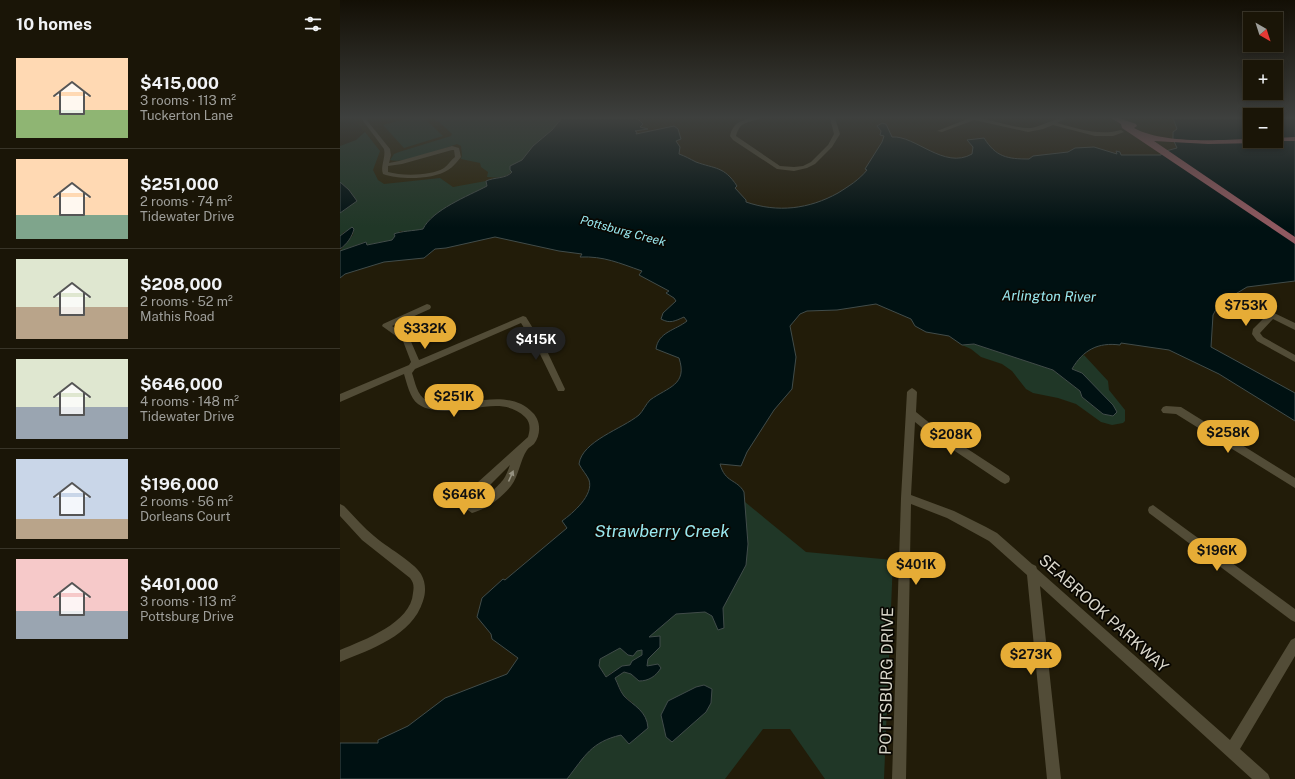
<!DOCTYPE html>
<html lang="en">
<head>
<meta charset="utf-8">
<style>
  :root { --surface:#1a1507; --page:#272215; --text:#f1f3f6; --muted:#9f9f9b; --line:#383428; --accent:#e6ac36 }
  body { margin:0; font-family:"Public Sans",sans-serif; background:var(--page); color:var(--text); height:100vh; display:flex; flex-direction:column; font-size:15px; white-space:nowrap }
  * { box-sizing:border-box; margin:0 }
  p { font-size:13px; color:var(--muted) }
  .icon { flex:none; width:22px; height:22px; fill:none; stroke:currentColor; stroke-width:2; stroke-linecap:round; stroke-linejoin:round }
  .map { position:relative; flex:1; overflow:hidden }
  .details { display:flex; flex-direction:column; background:var(--surface); width:340px }
  .details>* { flex:none }
  .needle { width:26px; rotate:141deg }
  .fabs { position:absolute; left:903px; top:12px; display:grid; gap:8px }
  .fabs a { display:grid; place-items:center; width:40px; height:40px; border-radius:0px; background:var(--surface); box-shadow:0 2px 6px #0003,0 0 0 1px var(--line); font-size:20px }
  .price { position:absolute; translate:-50% -34px; padding:0 9px; border-radius:14px; background:var(--accent); color:#111; font-size:13px; line-height:26px; filter:drop-shadow(0 1px 2px #0008) }
  .price::after { content:''; position:absolute; left:50%; top:24px; width:12px; height:9px; margin-left:-6px; background:inherit; clip-path:polygon(0 0,100% 0,50% 100%) }
  .price.current { background:#222; color:#fff }
  ul { padding:0; list-style:none }
  li { display:flex; align-items:center; gap:12px; height:100px; padding:0 16px }
  li+li { border-top:1px solid var(--line) }
  li span { display:grid; place-items:center; flex:none; width:112px; height:80px; border-radius:0px; color:#555 }
  li>.icon { margin-inline-start:auto }
  span .icon { width:48px; height:48px; fill:#fffc; stroke-width:1 }
  li b { font-size:17px }
  h2 { display:flex; justify-content:space-between; align-items:center; height:48px; padding:0 16px; font-size:17px }
  main { display:flex; flex:1; min-height:0 }
  .map>svg:first-child { display:block }
  .built { fill:#2a2308 }
  .green { fill:#203727; fill-rule:evenodd }
  .water { fill:#001112; stroke:#414c4a; fill-rule:evenodd }
  .lines { fill:none; stroke-linecap:round; stroke-linejoin:round }
  .minor { fill:#524c37; fill-rule:evenodd }
  .major { fill:#905960; fill-rule:evenodd }
  .oneway { fill:#969281 }
  .labels { text-anchor:middle; stroke-width:3.5; stroke-linejoin:round; paint-order:stroke }
  .far-water-label { font-size:12px; font-style:italic; fill:#99e8ef; stroke:#090702 }
  .water-label { font-size:14px; font-style:italic; fill:#99e8ef; stroke:#090702 }
  .near-street-label { font-size:16px; fill:#dad7cb; stroke:#090702 }
  .near-water-label { font-size:17px; font-style:italic; fill:#99e8ef; stroke:#090702 }
</style>
</head>
<body>
<main>
<section class="details">
<h2>10 homes<svg class="icon" aria-label="filters" viewBox="0 0 24 24"><path d="M4 7h16M4 17h16"/><circle cx="9" cy="7" r="2"/><circle cx="15" cy="17" r="2"/></svg></h2>
<ul>
<li><span style="background:linear-gradient(#ffd9b3 65%,#8fb573 0)"><svg class="icon" aria-label="home" viewBox="0 0 24 24"><path d="M3 11l9-7 9 7M6 9v11h12V9"/></svg></span><div><b>$415,000</b><p>3 rooms · 113 m²</p><p>Tuckerton Lane</p></div></li>
<li><span style="background:linear-gradient(#ffd9b3 70%,#7fa58c 0)"><svg class="icon" aria-label="home" viewBox="0 0 24 24"><path d="M3 11l9-7 9 7M6 9v11h12V9"/></svg></span><div><b>$251,000</b><p>2 rooms · 74 m²</p><p>Tidewater Drive</p></div></li>
<li><span style="background:linear-gradient(#dfe7d0 60%,#b9a48a 0)"><svg class="icon" aria-label="home" viewBox="0 0 24 24"><path d="M3 11l9-7 9 7M6 9v11h12V9"/></svg></span><div><b>$208,000</b><p>2 rooms · 52 m²</p><p>Mathis Road</p></div></li>
<li><span style="background:linear-gradient(#dfe7d0 60%,#9aa5b1 0)"><svg class="icon" aria-label="home" viewBox="0 0 24 24"><path d="M3 11l9-7 9 7M6 9v11h12V9"/></svg></span><div><b>$646,000</b><p>4 rooms · 148 m²</p><p>Tidewater Drive</p></div></li>
<li><span style="background:linear-gradient(#c9d6e8 75%,#b9a48a 0)"><svg class="icon" aria-label="home" viewBox="0 0 24 24"><path d="M3 11l9-7 9 7M6 9v11h12V9"/></svg></span><div><b>$196,000</b><p>2 rooms · 56 m²</p><p>Dorleans Court</p></div></li>
<li><span style="background:linear-gradient(#f6c9c9 65%,#9aa5b1 0)"><svg class="icon" aria-label="home" viewBox="0 0 24 24"><path d="M3 11l9-7 9 7M6 9v11h12V9"/></svg></span><div><b>$401,000</b><p>3 rooms · 113 m²</p><p>Pottsburg Drive</p></div></li>
</ul>
</section>
<div class="map">
<svg width="955" height="779" viewBox="0 0 955 779">
  <rect width="100%" height="100%" fill="#221c09"/>
  <!-- built -->
  <path class="built" d="M13,118h209l-75,68 -138,4 -9,-8 32,-41z"/>
  <!-- green -->
  <g class="green">
    <path d="M69,118h15l19,18 -39,12 -21,-23z"/>
    <path d="M95,118h127l-10,12 -19,16 -11,14 -12,6 2,5c-6,7 -16,7 -25,6l1,-5 -7,-5 -1,-4 -19,-4 1,-4 -1,-9 -4,-2c-16,5 -51,20 -67,16l4,-6 5,-2 52,-16 1,-2z"/>
    <path d="M25,132l15,19 -7,19 5,10 6,4 56,-6 13,9 33,-6 1,5c-18,10 -55,24 -64,43l-14,3 -9,-1 -8,9 -26,5 -1,-3 -25,9 13,-16 1,-6 -10,3 -4,4v-23l17,-12 -8,-11 -9,-8v-36l16,-6z"/>
    <path d="M634,344l79,26 27,21 2,6 21,17 10,2 -31,-43 -10,-4 4,-8 8,-6 24,26 1,9 16,20v11l-2,2 -11,2 -11,-3 -25,-18 -18,-6 -25,-5 -7,-4 -14,-18 -10,-7 -21,-7 -10,-8 -9,-4z"/>
    <path d="M405,502l61,50 87,8 -9,219h-59l-35,-50h-27l-38,50h-190l98,-76 -10,-8 -8,-17 9,-6 7,2 8,7 8,-15 -35,6 -6,5 -7,-11 1,-7zM371,703l-45,34 -1,-9z"/>
  </g>
  <!-- water -->
  <g class="water">
    <path d="M222,118h75l6,6 -3,3 8,2 -13,2 2,1 -1,2 38,-8 4,3 3,10 -5,2 4,6 -1,7c6,2 11,5 17,8 19,7 28,4 41,24l-2,2 11,12v2c32,11 63,7 92,-9 11,-7 21,-13 29,-23l-2,-1 17,-27 2,-6 -4,-1 1,-4 -4,-5 5,-3 4,1 6,13c23,-2 52,33 80,17l1,-7 -6,-7 17,-2c12,19 23,21 45,21l4,-3 35,-4 7,-4 19,-1 23,7 -1,-3 4,1 1,3h40l1,-3 15,-4 -4,-9v-7l4,-3 -4,-11h77v23h26v-23h19v163l-48,6 -28,17 -6,11 -2,32 84,46v28l-76,-47 -50,-24 -48,-7 -1,2c-22,-3 -37,5 -48,24l10,4 31,32 4,7 -4,4 -10,-2 -21,-17 -2,-6 -27,-21 -79,-26 -12,1 -13,-9 -23,-4 -11,-6 -4,-7 -35,-15 -39,6 -30,1 -7,3 -10,12 6,31 -4,32 -18,21 -27,42 -6,14 -21,-2c5,19 17,15 24,28l4,52 -2,21 -23,43 1,20 -6,2 -6,-14 -7,-4 -29,2 -27,23 11,-1v11l-12,12 -1,7 11,-2 3,4c-5,8 -12,13 -22,13l-8,-7 -7,-2 -9,6c3,6 5,13 9,18 10,10 23,15 24,32l-19,16 -8,-9c-30,7 -36,21 -54,44h-227v-36h38v-3l30,-14 37,-28 62,-24 11,-16 -26,-19 -1,-5 -14,-17 5,-19 21,-19 2,1 62,-52 -5,-7c11,-8 32,-26 27,-41 -2,-5 -7,-10 -10,-16 3,-23 43,-35 60,-49 4,-4 7,-11 11,-15 18,-13 38,-15 29,-42l-23,-9c2,-17 20,-19 31,-28l-3,-4c-9,4 -14,7 -23,2l2,-6 13,-12 -2,-3 -8,-5 3,-2 -30,-16 3,-4c-23,-8 -38,-15 -62,-14l2,-3 -23,-3 -64,-14 -49,11 -11,1 -11,9 -40,4 -39,12 -5,4v-27l26,-9 1,3 25,-5 3,-4 -1,-2c7,-3 19,-3 29,-5 9,-19 45,-33 64,-43l-1,-5c8,-4 20,-2 26,-9l-2,-2v-4l12,-6 11,-14 19,-16zM280,648l8,7 5,1 4,-5 5,-1v5l-10,6 -2,4 -8,1 -16,11 -7,-11 1,-7z"/>
    <path d="M0,182l9,8 8,11 -17,12z"/>
    <path d="M12,227l2,2c-2,8 -7,15 -14,20v-13z"/>
    <path d="M364,685l8,4 -1,14 -5,9 -34,30 -6,-5 -5,-22 7,-14 28,-14z"/>
  </g>
  <g class="lines">
    <!-- minor -->
    <g class="minor">
      <path d="M21,118h4l25,31 1,6 -2,8 10,-2 53,-15 7,2 2,9c-4,5 -8,10 -13,13 -16,10 -48,10 -65,4 -3,-8 3,-16 1,-25zM112,150h2l1,7c-4,3 -7,8 -11,11 -13,8 -42,8 -56,4v-6l14,-2z"/>
      <path d="M412,118h8c-12,6 -20,2 -24,18l44,30 14,1 9,-1 8,-4 17,-17 6,-11 -4,-16h5l5,16 -8,13 -17,17 -8,4 -13,3 -17,-2 -44,-29 -3,-4c3,-13 10,-15 22,-18z"/>
      <path d="M630,118h9c12,2 40,11 52,10 12,-2 23,-10 35,-10l-9,5c22,6 42,13 64,7l3,2 -11,4h-18l-42,-11 -10,4 -15,3 -54,-12 -32,12 -5,-1z"/>
      <path d="M87,304l3,1 1,2 -1,2 -38,17 17,11 10,23 104,-44 3,1 21,34 18,38 -1,2h-6l-19,-39 -18,-29 -106,46 -3,4c3,9 5,22 14,27 5,3 11,4 17,4 30,1 66,-16 90,9 8,8 8,22 1,31 -2,2 -5,3 -7,6 -7,10 -8,26 -16,36 -10,12 -24,23 -39,27l-10,-7 -1,-3 6,-11 61,-55c2,-7 3,-14 -3,-20 -22,-21 -51,-5 -77,-6 -9,0 -22,-1 -30,-7 -8,-6 -11,-20 -14,-30l-64,28v-8l69,-29 2,-3 -8,-21 -21,-15 1,-2zM170,465c-2,5 -4,11 -7,15 -6,7 -21,23 -30,22z"/>
      <path d="M932,312l23,11v7l-22,-11 -13,14 3,4 32,18v7l-38,-21 -5,-7 1,-5 16,-16z"/>
      <path d="M572,388l3,2 2,2 -1,20 21,17 72,47 1,3 -1,3 -4,2 -4,-2 -70,-47 -16,-13 -4,73 43,16 32,16 11,6 35,31 4,2 1,3 193,171 61,-100 4,-2v18l-55,93 28,25 2,5h-18l-212,-193 21,193h-14l-20,-204 -38,-34 -42,-23 -36,-14 -5,275h-14l9,-281 6,-106 2,-2z"/>
      <path d="M826,406l15,1 114,71v10l-119,-74 -13,-1 -2,-3 2,-3z"/>
      <path d="M0,504l4,2c10,10 19,21 30,30 12,11 39,25 47,38 5,9 5,18 2,27 -11,35 -52,48 -83,61v-12c24,-10 71,-27 73,-57 1,-6 1,-10 -3,-15l-48,-38 -22,-24z"/>
      <path d="M813,505l142,104v13l-4,-2 -142,-107 -1,-3 1,-3z"/>
    </g>
    <!-- major -->
    <g class="major">
      <path d="M771,118h8l17,6 1,2 -3,2c29,16 83,12 116,11v2h13l-4,2 -51,1 -54,-3 141,96v7l-173,-116 -1,-4z"/>
      <path d="M955,137v4h-22h3v-3z"/>
    </g>
  </g>
  <!-- one-way arrows -->
  <defs><path id="oneway-solid" d="M-6-.8H1V-3.2L6.5 0L1 3.2V.8H-6Z"/></defs>
  <use class="oneway" href="#oneway-solid" transform="translate(171 476) rotate(-66)"/>
  <!-- sky -->
  <linearGradient id="sky" x2="0" y2="1"><stop stop-color="#130f05"/><stop offset="0.52" stop-color="#3e403e"/><stop offset="1" stop-color="#3e403e" stop-opacity="0"/></linearGradient>
  <rect width="955" height="227" fill="url(#sky)"/>
  <g class="labels">
    <!-- far-water labels -->
    <g class="far-water-label">
      <text transform="translate(283 231) rotate(15)" y="4">Pottsburg Creek</text>
    </g>
    <!-- water labels -->
    <g class="water-label">
      <text transform="translate(709 296) rotate(1)" y="5">Arlington River</text>
    </g>
    <!-- near-street labels -->
    <g class="near-street-label">
      <text transform="translate(764 613) rotate(42)" y="6">SEABROOK PARKWAY</text>
      <text transform="translate(546 681) rotate(-89)" y="6">POTTSBURG DRIVE</text>
    </g>
    <!-- near-water labels -->
    <g class="near-water-label">
      <text x="322" y="537">Strawberry Creek</text>
    </g>
  </g>
</svg>
<div class="fabs">
<a><svg class="needle" viewBox="-14 -14 28 28"><path d="M0-13l5 13h-10z" fill="#e53935"/><path d="M0 13l5-13h-10z" fill="#9f9f9b"/></svg></a>
<a>+</a>
<a>−</a>
</div>
<b class="price" style="left:906px;top:327px">$753K</b>
<b class="price" style="left:85px;top:350px">$332K</b>
<b class="price current" style="left:196px;top:361px">$415K</b>
<b class="price" style="left:114px;top:418px">$251K</b>
<b class="price" style="left:888px;top:454px">$258K</b>
<b class="price" style="left:611px;top:456px">$208K</b>
<b class="price" style="left:124px;top:516px">$646K</b>
<b class="price" style="left:877px;top:572px">$196K</b>
<b class="price" style="left:576px;top:586px">$401K</b>
<b class="price" style="left:691px;top:676px">$273K</b>
</div>
</main>
</body>
</html>
